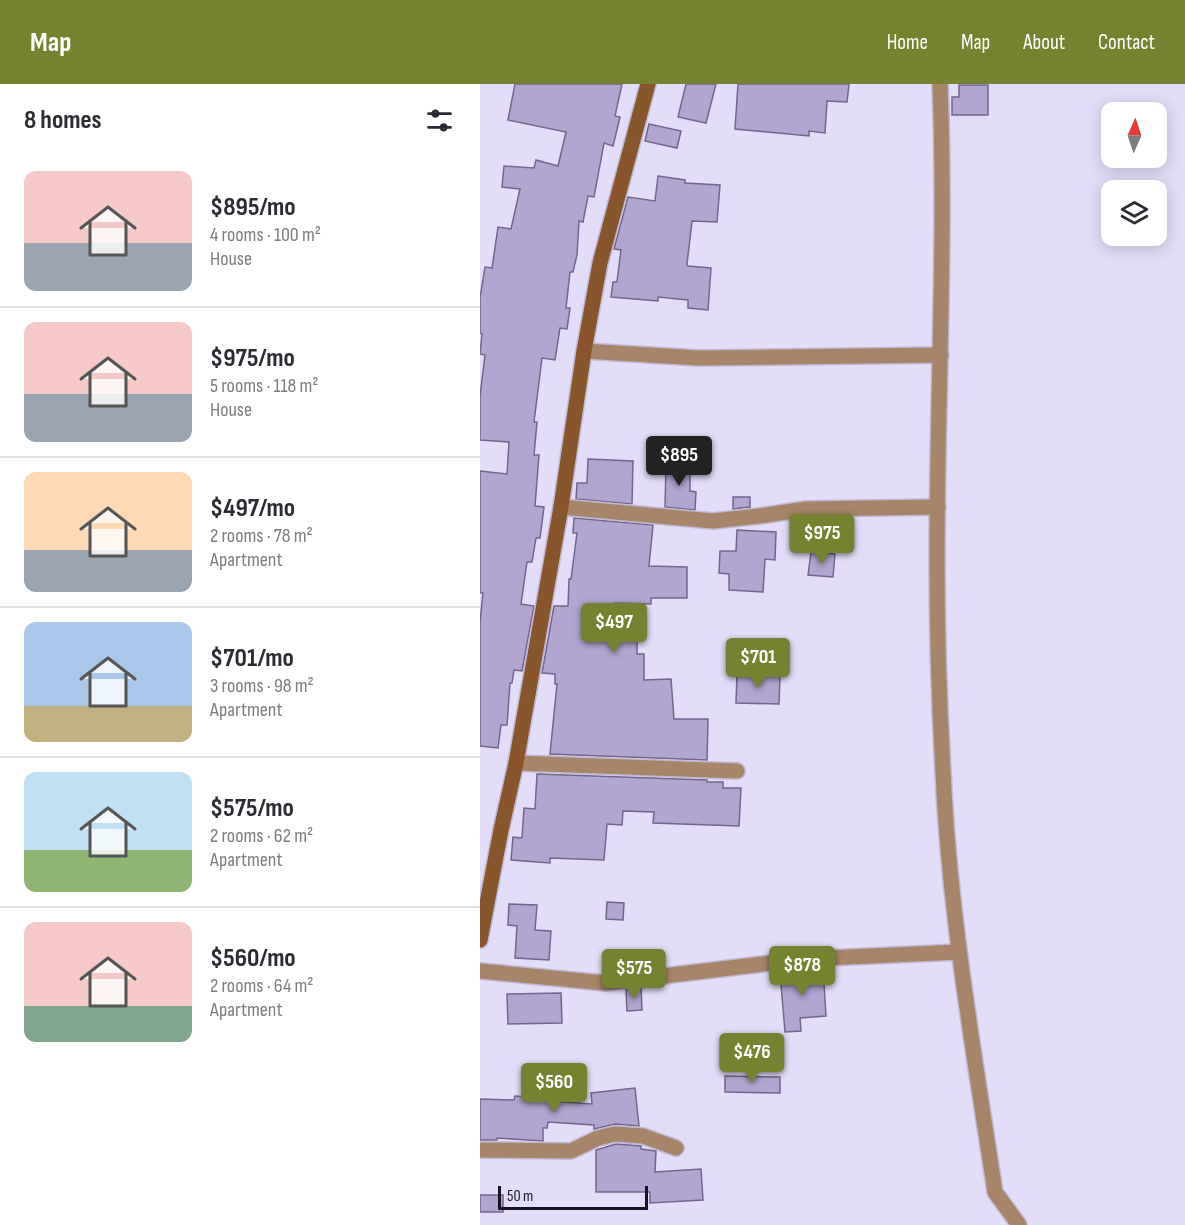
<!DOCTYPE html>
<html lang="en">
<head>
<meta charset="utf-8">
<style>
  :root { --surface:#fff; --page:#f7f7f7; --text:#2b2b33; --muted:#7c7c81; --line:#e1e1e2; --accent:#758331 }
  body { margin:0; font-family:"Sofia Sans Condensed",sans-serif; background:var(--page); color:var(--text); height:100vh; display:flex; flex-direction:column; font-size:22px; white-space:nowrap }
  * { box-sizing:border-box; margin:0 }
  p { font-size:20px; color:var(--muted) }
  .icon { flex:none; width:33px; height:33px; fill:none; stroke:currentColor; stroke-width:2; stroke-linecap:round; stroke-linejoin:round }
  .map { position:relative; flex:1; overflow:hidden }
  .side { display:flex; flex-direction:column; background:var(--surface); width:480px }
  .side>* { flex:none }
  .needle { width:39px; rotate:3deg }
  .buttons { position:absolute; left:621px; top:18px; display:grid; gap:12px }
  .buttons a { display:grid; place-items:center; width:66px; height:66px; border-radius:12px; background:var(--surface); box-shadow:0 3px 15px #0003; font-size:30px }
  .scale { position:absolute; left:18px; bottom:15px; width:150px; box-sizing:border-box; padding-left:6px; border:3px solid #181323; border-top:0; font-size:16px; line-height:21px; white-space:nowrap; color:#181323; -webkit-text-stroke:4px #e4ddf9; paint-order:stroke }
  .price { position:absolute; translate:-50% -51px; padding:0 14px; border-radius:6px; background:var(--accent); color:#fff; font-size:20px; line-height:39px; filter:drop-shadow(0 2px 3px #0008) }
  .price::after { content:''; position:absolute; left:50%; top:36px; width:18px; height:14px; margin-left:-9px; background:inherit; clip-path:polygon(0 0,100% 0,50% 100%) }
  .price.current { background:#222; color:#fff }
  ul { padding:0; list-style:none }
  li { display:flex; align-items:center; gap:18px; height:150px; padding:0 24px }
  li+li { border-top:2px solid var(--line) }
  li span { display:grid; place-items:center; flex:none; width:168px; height:120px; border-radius:12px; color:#555 }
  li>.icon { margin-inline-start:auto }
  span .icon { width:72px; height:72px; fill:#fffc; stroke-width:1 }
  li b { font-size:26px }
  h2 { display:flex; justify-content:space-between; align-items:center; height:72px; padding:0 24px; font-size:26px }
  header { display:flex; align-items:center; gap:36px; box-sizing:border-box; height:84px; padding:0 30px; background:var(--accent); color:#fff }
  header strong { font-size:28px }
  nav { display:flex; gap:33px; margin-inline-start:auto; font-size:21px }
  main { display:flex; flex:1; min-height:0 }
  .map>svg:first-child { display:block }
  .building { fill:#b2a5d2; stroke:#72658e; stroke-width:1.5 }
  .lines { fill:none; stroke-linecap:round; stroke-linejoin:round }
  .street-casing { stroke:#bfb9d2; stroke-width:18 }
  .secondary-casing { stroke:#bfb9d2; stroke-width:18 }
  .street { stroke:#a88469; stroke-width:15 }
  .secondary { stroke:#89562c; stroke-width:15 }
</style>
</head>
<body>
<header>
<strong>Map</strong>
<nav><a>Home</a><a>Map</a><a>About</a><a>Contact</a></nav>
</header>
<main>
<section class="side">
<h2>8 homes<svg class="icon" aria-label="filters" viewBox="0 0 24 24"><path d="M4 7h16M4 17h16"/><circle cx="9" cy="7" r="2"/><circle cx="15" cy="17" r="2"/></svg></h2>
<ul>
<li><span style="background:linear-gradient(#f6c9c9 60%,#9aa5b1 0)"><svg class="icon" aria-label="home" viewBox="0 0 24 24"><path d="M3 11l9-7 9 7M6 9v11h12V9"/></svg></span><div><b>$895/mo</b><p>4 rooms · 100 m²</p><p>House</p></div></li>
<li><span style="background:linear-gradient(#f6c9c9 60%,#9aa5b1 0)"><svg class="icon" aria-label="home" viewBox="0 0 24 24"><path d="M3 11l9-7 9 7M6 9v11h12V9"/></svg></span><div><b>$975/mo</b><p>5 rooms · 118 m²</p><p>House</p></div></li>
<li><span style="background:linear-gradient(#ffd9b3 65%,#9aa5b1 0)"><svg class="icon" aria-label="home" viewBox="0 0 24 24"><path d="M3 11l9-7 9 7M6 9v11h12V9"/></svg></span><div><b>$497/mo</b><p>2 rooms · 78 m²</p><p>Apartment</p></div></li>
<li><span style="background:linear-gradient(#a9c7e8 70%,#c2b280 0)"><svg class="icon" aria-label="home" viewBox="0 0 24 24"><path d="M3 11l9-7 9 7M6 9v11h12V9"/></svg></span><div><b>$701/mo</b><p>3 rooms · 98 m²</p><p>Apartment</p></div></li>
<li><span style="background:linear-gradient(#bfe0f5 65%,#8fb573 0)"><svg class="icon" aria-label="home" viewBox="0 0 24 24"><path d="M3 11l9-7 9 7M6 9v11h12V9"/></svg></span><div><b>$575/mo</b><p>2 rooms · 62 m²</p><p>Apartment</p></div></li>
<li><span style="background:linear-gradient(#f6c9c9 70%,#7fa58c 0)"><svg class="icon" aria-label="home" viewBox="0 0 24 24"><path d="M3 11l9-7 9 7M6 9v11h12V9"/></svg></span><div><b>$560/mo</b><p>2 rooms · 64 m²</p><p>Apartment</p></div></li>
</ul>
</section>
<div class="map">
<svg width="705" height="1141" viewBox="0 0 705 1141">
  <rect width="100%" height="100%" fill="#e4ddf9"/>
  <!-- building -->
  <g class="building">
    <path d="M35,0h107l-7,32 5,1 -7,29 -9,-3 -10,54 -6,-1 -5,26 -4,-1 -2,34 -4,17h-3l-4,36h4l-3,21 -7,-1 -5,32 -13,-2 -8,64h3l-3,33h5l-4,51 9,1 -4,31h-4l-4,24h-5l-6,42 13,2 -12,65 -8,-1 -2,13h-2l-3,42h-6l-3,23 -18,-2v-124l3,-29h-3v-122l27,3 2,-32 -29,-2v-44l5,-41 -5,-1 2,-20 -2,-1v-35l5,-31 7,1 6,-41 13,2 9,-40 -18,-2 2,-21 30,2 2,-8 22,6 8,-34 -58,-12z"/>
    <path d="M206,0h30l-10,39 -28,-6z"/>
    <path d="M258,0h111l-2,18 -20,-1 -2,32 -16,-2v5l-74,-7z"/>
    <path d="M479,1h29v30h-36v-18h7z"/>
    <path d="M169,40l32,7 -4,17 -32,-7z"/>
    <path d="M178,92l27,4v3l35,2 -3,37 -25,-1 -5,43 1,2 23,2 -3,42 -20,-2v-8l-30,-3v4l-47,-4 2,-15h4l4,-32 -7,-1 14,-52 27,4z"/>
    <path d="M108,375l45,2 -1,43 -56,-5 1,-16h10z"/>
    <path d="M186,379l24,1v27l6,1 -1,18 -30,-3z"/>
    <path d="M253,413h17v10l-17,2z"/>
    <path d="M94,434l79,7 -4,41 38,1v31h-36v6l-36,-1 -1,32h23v19h7v26l27,-1 3,40h34l-1,41 -157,-6 7,-70h-2v-10l-13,-1 12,-67h14l1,-27h2l6,-46h-4z"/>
    <path d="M257,446l39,2 -1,28 -10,-1 -2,33 -34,-2v-16l-10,-1 1,-22h16z"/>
    <path d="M331,468l24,2 -2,23 -25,-2z"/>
    <path d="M257,589l43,2 -1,29 -43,-1z"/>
    <path d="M57,690l170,6v2h16v6h18l-2,38 -86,-3 1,-11 -31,-1 -1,14 -15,-1 -3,36 -54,-2v5l-39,-3 2,-23 9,1 2,-30 11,1z"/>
    <path d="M127,818l17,1 -1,17 -17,-1z"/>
    <path d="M29,820l28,1 -2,25 16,1 -2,29 -34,-2 2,-32 -9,-1z"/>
    <path d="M343,884l3,48 -26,2 1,13 -16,1 -5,-60z"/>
    <path d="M161,904l1,22 -15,1 -1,-21z"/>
    <path d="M81,909l1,30 -54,1 -1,-30z"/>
    <path d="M245,992l55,1v16l-55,-1z"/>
    <path d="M155,1004l4,38 -24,-2 -21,5v-4l-46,-3 -1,6h-4v13l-46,-3v2h-17v-41l34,1 1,-4 34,2 -1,3 44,3 -1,-11z"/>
    <path d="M136,1060l25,2v3l15,2 -1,21 46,-3 2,31 -53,3v-11h-54v-42z"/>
    <rect x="0" y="1111" width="23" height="17"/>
  </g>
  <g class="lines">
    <!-- street casing -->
    <g class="street-casing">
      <g id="street">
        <path d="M460,0c6,158 -3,317 -3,475 0,70 2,142 6,212 6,141 31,282 52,421l24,33"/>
        <path d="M104,267l115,7 242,-3"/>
        <path d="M81,423l152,14 46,-5 47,-7 132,-2"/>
        <path d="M36,679l221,8"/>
        <path d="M0,887l125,12 199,-24 155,-7"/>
        <path d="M0,1066l91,1 27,-13 17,-4 28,2 33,12"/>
      </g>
    </g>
    <!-- secondary casing -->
    <g class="secondary-casing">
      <path id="secondary" d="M0,856l21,-110 15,-67 45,-256 23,-156 16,-88 48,-179"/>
    </g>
    <!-- street -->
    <use href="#street" class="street"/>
    <!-- secondary -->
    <use href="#secondary" class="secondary"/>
  </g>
</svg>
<div class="buttons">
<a><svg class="needle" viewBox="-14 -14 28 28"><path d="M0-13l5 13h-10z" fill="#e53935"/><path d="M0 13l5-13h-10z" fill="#7c7c81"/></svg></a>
<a><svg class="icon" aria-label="layers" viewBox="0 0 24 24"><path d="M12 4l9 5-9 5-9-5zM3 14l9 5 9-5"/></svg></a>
</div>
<div class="scale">50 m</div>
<b class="price current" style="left:199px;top:403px">$895</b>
<b class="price" style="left:342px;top:481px">$975</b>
<b class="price" style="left:134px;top:570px">$497</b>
<b class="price" style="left:278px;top:605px">$701</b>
<b class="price" style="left:322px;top:913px">$878</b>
<b class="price" style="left:154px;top:916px">$575</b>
<b class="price" style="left:272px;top:1000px">$476</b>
<b class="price" style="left:74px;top:1030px">$560</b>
</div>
</main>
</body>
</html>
